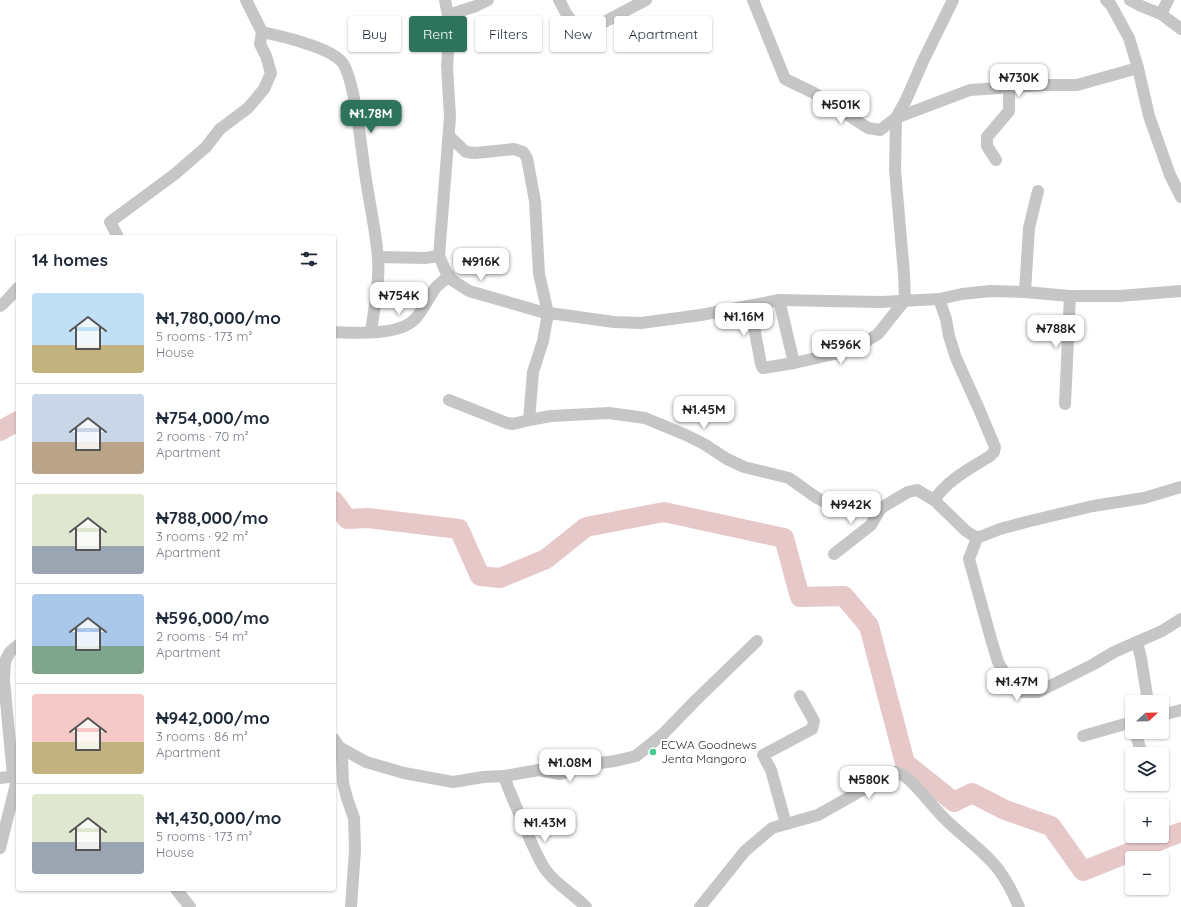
<!DOCTYPE html>
<html lang="en">
<head>
<meta charset="utf-8">
<style>
  :root { --surface:#fff; --page:#f6f6f7; --text:#1f2937; --muted:#747a83; --line:#e0e1e3; --accent:#2e745d }
  body { margin:0; font-family:Quicksand,sans-serif; background:var(--page); color:var(--text); height:100vh; display:flex; flex-direction:column; font-size:15px; white-space:nowrap }
  * { box-sizing:border-box; margin:0 }
  p { font-size:13px; color:var(--muted) }
  .icon { flex:none; width:22px; height:22px; fill:none; stroke:currentColor; stroke-width:2; stroke-linecap:round; stroke-linejoin:round }
  .map { position:relative; flex:1; overflow:hidden }
  .details { position:absolute; left:16px; top:235px; width:320px; height:656px; display:flex; flex-direction:column; background:var(--surface); border-radius:4px; box-shadow:0 1px 3px #0004 }
  .details>* { flex:none }
  .banner { position:absolute; left:348px; top:16px; width:380px; height:36px; display:flex; gap:8px }
  .needle { width:26px; rotate:68deg }
  .fabs { position:absolute; left:1125px; top:695px; display:grid; gap:8px }
  .fabs a { display:grid; place-items:center; width:44px; height:44px; border-radius:4px; background:var(--surface); box-shadow:0 1px 3px #0004; font-size:20px }
  .price { position:absolute; translate:-50% -34px; padding:0 9px; border-radius:8px; background:#fff; color:#222; font-size:13px; line-height:26px; filter:drop-shadow(0 1px 2px #0008) }
  .price::after { content:''; position:absolute; left:50%; top:24px; width:12px; height:9px; margin-left:-6px; background:inherit; clip-path:polygon(0 0,100% 0,50% 100%) }
  .price.current { background:var(--accent); color:#fff }
  ul { padding:0; list-style:none }
  li { display:flex; align-items:center; gap:12px; height:100px; padding:0 16px }
  li+li { border-top:1px solid var(--line) }
  li span { display:grid; place-items:center; flex:none; width:112px; height:80px; border-radius:4px; color:#555 }
  li>.icon { margin-inline-start:auto }
  span .icon { width:48px; height:48px; fill:#fffc; stroke-width:1 }
  li b { font-size:17px }
  h2 { display:flex; justify-content:space-between; align-items:center; height:48px; padding:0 16px; font-size:17px }
  .pill { padding:0 14px; border-radius:4px; background:var(--surface); box-shadow:0 1px 3px #0004; font-size:14px; line-height:36px }
  .pill.current { background:var(--accent); color:#fff }
  .map>svg:first-child { display:block }
  .lines { fill:none; stroke-linecap:round; stroke-linejoin:round }
  .river { stroke:#e6c8c9; stroke-width:20 }
  .minor { stroke:#c6c6c6; stroke-width:12 }
  .poi-dot { fill:#40d08b; stroke:#fff; stroke-width:1.5 }
  .labels { text-anchor:middle; stroke-width:4; stroke-linejoin:round; paint-order:stroke }
  .poi-label { font-size:12px; fill:#2c2c2c; stroke:#fff; text-anchor:start }
</style>
</head>
<body>
<div class="map">
<svg width="1181" height="907" viewBox="0 0 1181 907">
  <rect width="100%" height="100%" fill="#fff"/>
  <g class="lines">
    <!-- river -->
    <g class="river">
      <path d="M0,431l18,-10"/>
      <path d="M334,501l13,18 21,-1 91,11 21,47 20,2 46,-19 40,-32 78,-15 120,26 16,59 44,-1 25,30 36,137 49,39 18,-9 33,17 46,16 32,45 98,-39"/>
    </g>
    <!-- minor -->
    <g class="minor">
      <path d="M246,0l16,32c19,4 66,15 79,29 14,15 20,88 24,112 4,29 11,57 13,86 2,24 -4,49 -7,73"/>
      <path d="M445,0l5,26 -3,40 3,51 -11,139 7,16 6,8 17,11 73,21 72,10 27,1 60,-8 78,-15 102,2 58,-3 23,-5 29,-3 34,1 45,4h49l62,-5"/>
      <path d="M559,0l8,15 10,13 14,1 55,-29"/>
      <path d="M753,0l32,79 29,14 54,35 12,2 16,-12 74,-28 72,-5h35l61,-17"/>
      <path d="M1106,0l5,5 18,33 9,30 11,48 21,59 11,22"/>
      <path d="M1130,0l11,6 20,8 7,-14"/>
      <path d="M1161,14l20,15"/>
      <path d="M448,15l28,-9 12,-6"/>
      <path d="M449,136l17,16 9,1 39,-4 9,3 4,6 8,43 4,73 9,39 -5,28 -10,31 -4,48 22,-4 58,-3 36,5 41,17 18,9 23,15 17,8 45,11 28,20 8,4 17,-2 14,2 25,6 27,-16 9,-2 17,10 32,31 11,7 23,-9 26,-7 67,-16 51,-8 37,-11"/>
      <path d="M996,160l-9,-14v-9l22,-26v-24"/>
      <path d="M118,237l-8,-15 65,-48 31,-27 14,-18 28,-21 16,-19 7,-16 -5,-17 -6,-12 2,-12"/>
      <path d="M378,257l47,1 14,-2"/>
      <path d="M1025,292l4,-64 9,-37"/>
      <path d="M779,300l15,63"/>
      <path d="M0,306c7,-4 11,-12 18,-18"/>
      <path d="M750,306l11,58 2,4 31,-5 58,-13 26,-16 27,-34 -1,-26 -9,-104 1,-52 10,-18 18,-41 29,-59"/>
      <path d="M334,332c21,1 65,4 81,-13 9,-9 14,-23 22,-33 4,-3 8,-7 12,-10"/>
      <path d="M449,400l58,23 6,1 16,-4"/>
      <path d="M1065,404l5,-108"/>
      <path d="M934,500c15,-21 34,-30 56,-44l4,-4 1,-5 -16,-38 -23,-51 -7,-22 -3,-17 -7,-20"/>
      <path d="M977,538l-8,21 22,80 7,23 15,25 10,5h15l56,-28 20,-12 48,-21 19,-12"/>
      <path d="M834,554l37,-29 10,-17"/>
      <path d="M1137,642l4,16 7,44"/>
      <path d="M1162,715l19,-5"/>
      <path d="M1135,732l7,22"/>
      <path d="M1083,736l49,-14"/>
      <path d="M334,739l5,8 3,11 1,25 4,15 7,20 1,32 -4,57"/>
      <path d="M339,747l27,15 38,11 49,9 30,-5 21,-1 35,-6 21,4 25,-9 30,-4 21,-5 27,-22 33,-34 61,-59"/>
      <path d="M13,776l-9,-96 1,-19 5,-9 8,-7"/>
      <path d="M504,776c6,18 14,34 21,52 6,13 12,29 20,41 11,16 29,25 41,38"/>
      <path d="M0,778l18,-2 -18,72"/>
      <path d="M786,824l-15,-54 -8,-15 49,-26 2,-8 -14,-25"/>
      <path d="M176,889l14,18"/>
      <path d="M700,907l45,-56 27,-23 46,-13 76,-43c5,1 9,2 13,6 13,11 25,28 38,41 17,17 38,31 53,50 9,12 15,24 21,38"/>
    </g>
  </g>
  <!-- markers -->
  <circle class="poi-dot" cx="653" cy="752" r="4"/>
  <g class="labels">
    <!-- poi labels -->
    <g class="poi-label">
      <text x="661" y="749">ECWA Goodnews<tspan x="661" dy="14">Jenta Mangoro</tspan></text>
    </g>
  </g>
</svg>
<div class="fabs">
<a><svg class="needle" viewBox="-14 -14 28 28"><path d="M0-13l5 13h-10z" fill="#e53935"/><path d="M0 13l5-13h-10z" fill="#747a83"/></svg></a>
<a><svg class="icon" aria-label="layers" viewBox="0 0 24 24"><path d="M12 4l9 5-9 5-9-5zM3 14l9 5 9-5"/></svg></a>
<a>+</a>
<a>−</a>
</div>
<b class="price" style="left:1019px;top:98px">₦730K</b>
<b class="price" style="left:841px;top:125px">₦501K</b>
<b class="price current" style="left:371px;top:134px">₦1.78M</b>
<b class="price" style="left:481px;top:282px">₦916K</b>
<b class="price" style="left:399px;top:316px">₦754K</b>
<b class="price" style="left:744px;top:337px">₦1.16M</b>
<b class="price" style="left:1056px;top:349px">₦788K</b>
<b class="price" style="left:841px;top:365px">₦596K</b>
<b class="price" style="left:704px;top:430px">₦1.45M</b>
<b class="price" style="left:851px;top:525px">₦942K</b>
<b class="price" style="left:1017px;top:702px">₦1.47M</b>
<b class="price" style="left:570px;top:783px">₦1.08M</b>
<b class="price" style="left:869px;top:800px">₦580K</b>
<b class="price" style="left:545px;top:843px">₦1.43M</b>
<div class="banner">
<a class="pill">Buy</a>
<a class="pill current">Rent</a>
<a class="pill">Filters</a>
<a class="pill">New</a>
<a class="pill">Apartment</a>
</div>
<section class="details">
<h2>14 homes<svg class="icon" aria-label="filters" viewBox="0 0 24 24"><path d="M4 7h16M4 17h16"/><circle cx="9" cy="7" r="2"/><circle cx="15" cy="17" r="2"/></svg></h2>
<ul>
<li><span style="background:linear-gradient(#bfe0f5 65%,#c2b280 0)"><svg class="icon" aria-label="home" viewBox="0 0 24 24"><path d="M3 11l9-7 9 7M6 9v11h12V9"/></svg></span><div><b>₦1,780,000/mo</b><p>5 rooms · 173 m²</p><p>House</p></div></li>
<li><span style="background:linear-gradient(#c9d6e8 60%,#b9a48a 0)"><svg class="icon" aria-label="home" viewBox="0 0 24 24"><path d="M3 11l9-7 9 7M6 9v11h12V9"/></svg></span><div><b>₦754,000/mo</b><p>2 rooms · 70 m²</p><p>Apartment</p></div></li>
<li><span style="background:linear-gradient(#dfe7d0 65%,#9aa5b1 0)"><svg class="icon" aria-label="home" viewBox="0 0 24 24"><path d="M3 11l9-7 9 7M6 9v11h12V9"/></svg></span><div><b>₦788,000/mo</b><p>3 rooms · 92 m²</p><p>Apartment</p></div></li>
<li><span style="background:linear-gradient(#a9c7e8 65%,#7fa58c 0)"><svg class="icon" aria-label="home" viewBox="0 0 24 24"><path d="M3 11l9-7 9 7M6 9v11h12V9"/></svg></span><div><b>₦596,000/mo</b><p>2 rooms · 54 m²</p><p>Apartment</p></div></li>
<li><span style="background:linear-gradient(#f6c9c9 60%,#c2b280 0)"><svg class="icon" aria-label="home" viewBox="0 0 24 24"><path d="M3 11l9-7 9 7M6 9v11h12V9"/></svg></span><div><b>₦942,000/mo</b><p>3 rooms · 86 m²</p><p>Apartment</p></div></li>
<li><span style="background:linear-gradient(#dfe7d0 60%,#9aa5b1 0)"><svg class="icon" aria-label="home" viewBox="0 0 24 24"><path d="M3 11l9-7 9 7M6 9v11h12V9"/></svg></span><div><b>₦1,430,000/mo</b><p>5 rooms · 173 m²</p><p>House</p></div></li>
</ul>
</section>
</div>
</body>
</html>
